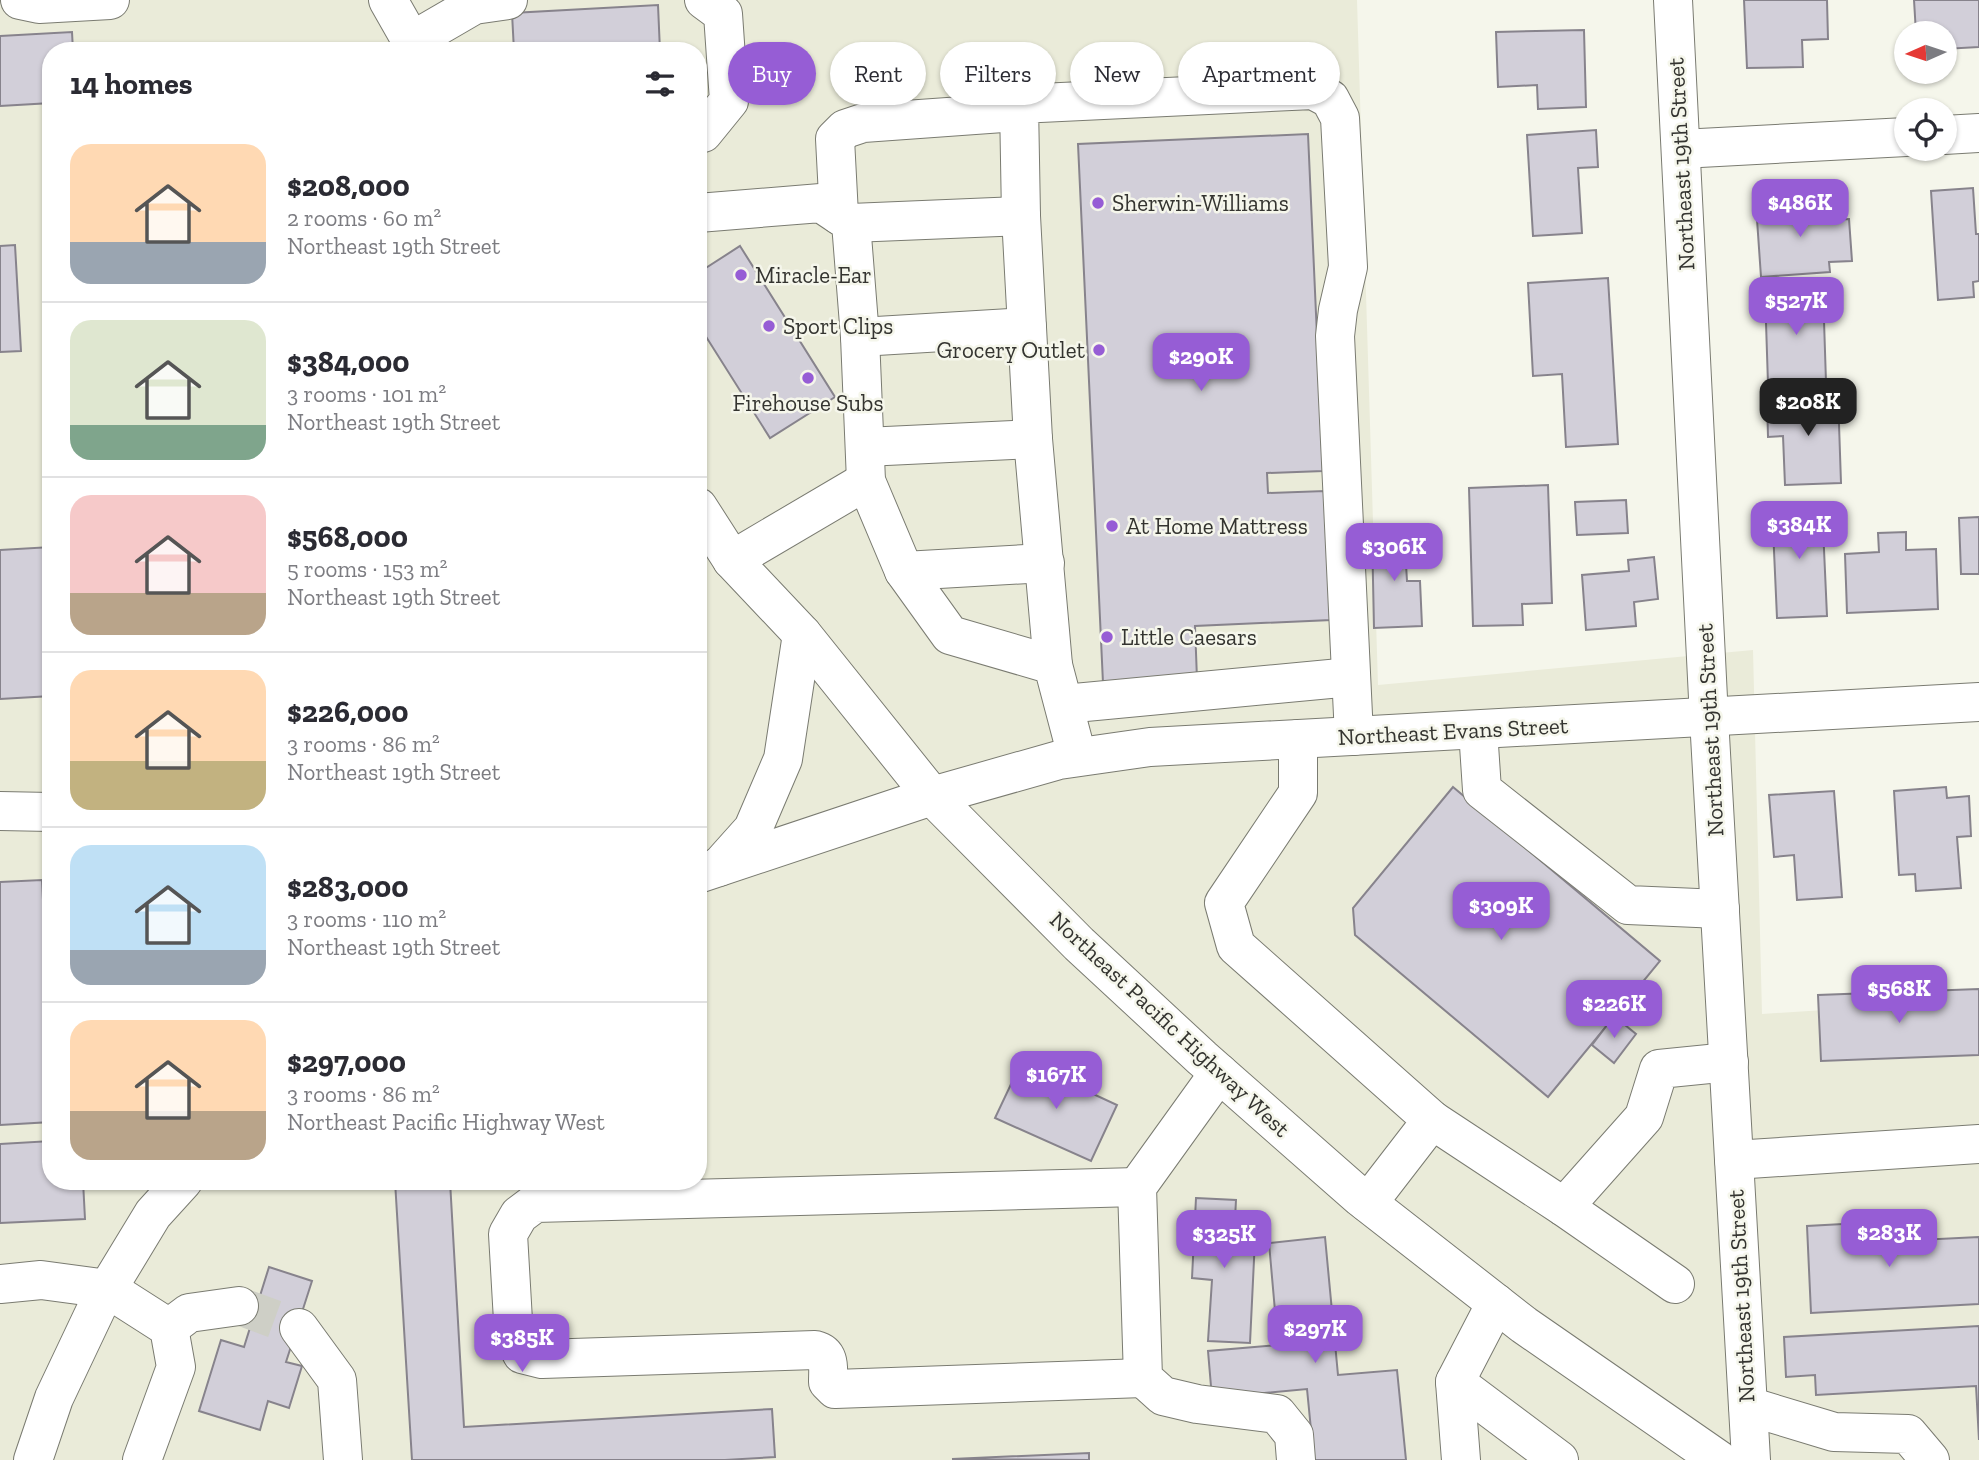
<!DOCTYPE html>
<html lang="en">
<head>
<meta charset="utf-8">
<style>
  :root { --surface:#fff; --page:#f7f7f7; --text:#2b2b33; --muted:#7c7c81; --line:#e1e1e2; --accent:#965dd5 }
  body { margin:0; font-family:"Zilla Slab",serif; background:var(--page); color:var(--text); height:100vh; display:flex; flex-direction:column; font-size:26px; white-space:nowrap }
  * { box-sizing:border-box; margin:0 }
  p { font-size:23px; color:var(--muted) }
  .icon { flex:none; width:38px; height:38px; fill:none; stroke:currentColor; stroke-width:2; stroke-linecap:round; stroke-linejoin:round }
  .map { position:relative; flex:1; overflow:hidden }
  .details { position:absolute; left:42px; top:42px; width:665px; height:1148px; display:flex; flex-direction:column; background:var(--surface); border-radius:28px; box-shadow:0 2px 5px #0004 }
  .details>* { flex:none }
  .guide { position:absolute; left:728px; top:42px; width:665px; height:63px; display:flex; gap:14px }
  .needle { width:46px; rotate:267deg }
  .controls { position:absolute; left:1894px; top:21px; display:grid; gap:14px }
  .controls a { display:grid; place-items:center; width:63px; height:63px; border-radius:50%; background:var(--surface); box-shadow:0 2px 5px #0004; font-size:35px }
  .price { position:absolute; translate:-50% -60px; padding:0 16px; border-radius:14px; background:var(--accent); color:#fff; font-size:23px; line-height:46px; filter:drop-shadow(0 2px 4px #0008) }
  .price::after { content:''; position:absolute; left:50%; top:42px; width:21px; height:16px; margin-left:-10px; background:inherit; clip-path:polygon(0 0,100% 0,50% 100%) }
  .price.on { background:#222; color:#fff }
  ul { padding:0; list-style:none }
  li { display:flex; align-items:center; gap:21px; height:175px; padding:0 28px }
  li+li { border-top:2px solid var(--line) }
  li span { display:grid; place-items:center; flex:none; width:196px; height:140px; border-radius:21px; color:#555 }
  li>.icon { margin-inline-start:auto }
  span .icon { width:84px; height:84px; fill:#fffc; stroke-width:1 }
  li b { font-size:30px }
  h2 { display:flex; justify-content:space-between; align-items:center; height:84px; padding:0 28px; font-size:30px }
  .chip { padding:0 24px; border-radius:32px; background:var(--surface); box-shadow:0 2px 5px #0004; font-size:24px; line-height:63px }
  .chip.on { background:var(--accent); color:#fff }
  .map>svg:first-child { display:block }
  .built { fill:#eaebd9; fill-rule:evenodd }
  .building { fill:#d2cfd9; stroke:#87838c; stroke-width:2 }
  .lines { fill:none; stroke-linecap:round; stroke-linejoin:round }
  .minor-tunnel { stroke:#cecfc6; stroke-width:38; stroke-dasharray:38 19; stroke-linecap:butt }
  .minor-casing { stroke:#7a7b71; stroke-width:40 }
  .major-casing { stroke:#7a7b71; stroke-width:40 }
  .highway-casing { stroke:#7a7b71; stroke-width:40 }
  .minor { stroke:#fff; stroke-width:38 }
  .major { stroke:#fff; stroke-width:38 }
  .highway { stroke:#fff; stroke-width:38 }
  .poi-dot { fill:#965dd5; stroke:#f5f6eb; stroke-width:2.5 }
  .labels { text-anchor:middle; stroke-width:5; stroke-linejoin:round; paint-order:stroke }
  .street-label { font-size:23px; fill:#343430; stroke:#f5f6eb }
  .poi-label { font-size:23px; fill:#343430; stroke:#f5f6eb; text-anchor:start }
</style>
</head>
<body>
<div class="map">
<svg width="1979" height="1460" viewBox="0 0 1979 1460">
  <rect width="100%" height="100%" fill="#f5f6eb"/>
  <!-- built -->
  <path class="built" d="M0,0h1357l21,685 375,-35 9,364 217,-14v460h-1979zM51,51h647v1130h-647z"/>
  <!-- building -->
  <g class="building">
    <path d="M1744,0h83l1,39 -26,1 1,27 -56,1z"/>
    <path d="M1914,0h65v47l-35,2v-16h-28z"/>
    <path d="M658,5l2,46h-146l-2,-38z"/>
    <path d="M1584,30l2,77 -48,2 -1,-24 -39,2 -2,-55z"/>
    <path d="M72,32l1,19h-22v52l-51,3v-70z"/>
    <path d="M1596,130l2,37 -20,1 4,65 -49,3 -6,-101z"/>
    <path d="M1308,134l15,337 -56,2 1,20 57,-2 6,129 -136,6 2,53 -94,4 -25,-539z"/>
    <path d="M1973,188l3,46h3v47l-6,1 1,15 -36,3 -7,-109z"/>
    <path d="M1822,201l2,19 25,-1 3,42 -23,1 1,10 -69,5 -5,-72z"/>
    <path d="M15,245l6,106 -21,1v-106z"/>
    <path d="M740,246l95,151 -65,41 -72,-114v-51z"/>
    <path d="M1608,278l10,166 -52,3 -4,-73 -29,2 -5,-93z"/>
    <path d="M1823,290l3,92 -58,2 -3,-92z"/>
    <path d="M1838,395l3,88 -56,2 -2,-49 -15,1 -1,-39z"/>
    <path d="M1548,485l4,118 -30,1 1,21 -50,1 -4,-138z"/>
    <path d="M1626,500l2,33 -51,2 -2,-33z"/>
    <path d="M1822,505l5,111 -50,2 -5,-112z"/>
    <path d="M1979,517v57h-18l-2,-56z"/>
    <path d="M1404,530l3,51h13l2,45 -48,2 -2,-96z"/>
    <path d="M1906,532v18l30,-1 2,60 -91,4 -2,-59 34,-2 -1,-19z"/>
    <path d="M51,547v149l-51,3v-149z"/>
    <path d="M1654,557l4,42 -24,3 2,24 -50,4 -4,-55 47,-4 -1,-11z"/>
    <path d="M1453,787l207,174 -112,136 -193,-162 -2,-27z"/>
    <path d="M1946,787l1,11 22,-2 2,40 -14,1 4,51 -45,3 -1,-17 -16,1 -5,-84z"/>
    <path d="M1834,791l8,106 -45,3 -3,-45 -20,2 -5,-62z"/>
    <path d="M42,880l9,179v63l-51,3v-243z"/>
    <path d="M1979,989v66l-158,6 -3,-66z"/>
    <path d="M1614,1016l22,18 -22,29 -22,-18z"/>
    <path d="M1022,1061l95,44 -26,56 -96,-43z"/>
    <path d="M51,1141v40h32l2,38 -85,4v-79z"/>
    <path d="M395,1181h55l14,246 308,-18 3,48 -50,3h-313z"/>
    <path d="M1196,1198l40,2 -2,38 21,1 -5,104 -42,-2 4,-61 -20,-2z"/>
    <path d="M1898,1221l1,20 80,-4v67l-168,9 -4,-87z"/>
    <path d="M1325,1237l13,138 59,-5 9,90h-92l-7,-71 -95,9 -4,-47 70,-6 -9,-102z"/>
    <path d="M269,1267l43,14 -26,81 16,4 -13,42 -21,-7 -8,29 -61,-19 22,-71 23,7z"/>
    <path d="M1979,1326v114l-3,-54 -160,9 -1,-20 -29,2 -2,-40z"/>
    <path d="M1089,1453v7l-137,-1z"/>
  </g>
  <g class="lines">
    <!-- minor-tunnel -->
    <path class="minor-tunnel" d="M239,1306l60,22"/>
    <!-- minor casing -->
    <g class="minor-casing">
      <g id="minor">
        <path d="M20,0l19,4 71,-4"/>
        <path d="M1673,0l36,718 42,742"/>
        <path d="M412,41l62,-36 34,-5"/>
        <path d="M698,133h5l26,-32 -6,-87 -19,-14"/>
        <path d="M1944,135l35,-2"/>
        <path d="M1681,149l225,-12"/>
        <path d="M698,213l123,-10 30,20 9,114 6,144 38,90 46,64 103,30 24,91"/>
        <path d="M839,215l-4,-76 10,-10 18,-6 156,-11"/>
        <path d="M851,223l170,-7"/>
        <path d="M860,337l167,-10"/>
        <path d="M865,447l168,-8"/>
        <path d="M732,560l134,-79"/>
        <path d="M904,571l141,-8"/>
        <path d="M1053,665l-20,-226 -12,-223 -2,-112 294,-14 17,9 10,19 8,149 -10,43 -3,26 19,400"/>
        <path d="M1064,704l287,-27"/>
        <path d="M1478,730l4,60 146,115 92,4"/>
        <path d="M1298,739v54l-74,110 12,43 196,174 -64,83"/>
        <path d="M932,796l127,-36 91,-13 829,-45"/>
        <path d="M0,811l51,1"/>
        <path d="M1219,1073l-82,114 6,191 20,18 34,8 80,10 17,21 2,25"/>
        <path d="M1432,1120l132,87 80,-90 15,-48 70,-7"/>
        <path d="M1734,1160l245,-16"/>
        <path d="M1137,1187l-602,16 -16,12 -11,19 6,104 8,16 20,5 273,-9c16,4 13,18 13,32l7,7 308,-11"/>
        <path d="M1564,1207l111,77"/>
        <path d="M0,1284l41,-4 67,9 61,39 7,39 -34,93"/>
        <path d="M169,1328l20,-15 50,-7"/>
        <path d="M299,1328l38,52 6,80"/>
        <path d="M1455,1382l104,78"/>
        <path d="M1748,1406l86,26 74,2 22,26"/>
        <path d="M1461,1460l-6,-78 41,-79"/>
      </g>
    </g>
    <!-- major casing -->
    <g class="major-casing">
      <g id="major">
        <path d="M698,874l234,-78"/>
        <path d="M33,1460l21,-62 45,-95 54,-89 30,-33"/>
      </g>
    </g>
    <!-- highway casing -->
    <g class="highway-casing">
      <g id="highway">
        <path d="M388,0l29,51"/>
        <path d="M698,507l34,53 70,74 130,162 147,148 123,114 158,139 164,128 195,135"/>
        <path d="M719,867l34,-38 30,-70 19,-125"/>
      </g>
    </g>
    <!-- minor -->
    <use href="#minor" class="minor"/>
    <!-- major -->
    <use href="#major" class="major"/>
    <!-- highway -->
    <use href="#highway" class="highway"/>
  </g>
  <!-- markers -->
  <g class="poi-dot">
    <circle cx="1098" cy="203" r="7"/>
    <circle cx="741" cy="275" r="7"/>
    <circle cx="769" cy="326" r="7"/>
    <circle cx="1099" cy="350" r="7"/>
    <circle cx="808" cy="378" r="7"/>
    <circle cx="1112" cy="526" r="7"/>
    <circle cx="1107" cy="637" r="7"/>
  </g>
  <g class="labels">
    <!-- street labels -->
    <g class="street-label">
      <text transform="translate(1681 164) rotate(-93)" y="8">Northeast 19th Street</text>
      <text transform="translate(1710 730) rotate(-93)" y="8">Northeast 19th Street</text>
      <text transform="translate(1453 731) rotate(-3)" y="8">Northeast Evans Street</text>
      <text transform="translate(1170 1024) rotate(43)" y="8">Northeast Pacific Highway West</text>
      <text transform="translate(1741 1296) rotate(-93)" y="8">Northeast 19th Street</text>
    </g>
    <!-- poi labels -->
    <g class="poi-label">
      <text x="1112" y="211">Sherwin-Williams</text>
      <text x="755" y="283">Miracle-Ear</text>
      <text x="783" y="334">Sport Clips</text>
      <text x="1085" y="358" text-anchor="end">Grocery Outlet</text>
      <text x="808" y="411" text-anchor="middle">Firehouse Subs</text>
      <text x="1126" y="534">At Home Mattress</text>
      <text x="1121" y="645">Little Caesars</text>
    </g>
  </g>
</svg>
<div class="controls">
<a><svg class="needle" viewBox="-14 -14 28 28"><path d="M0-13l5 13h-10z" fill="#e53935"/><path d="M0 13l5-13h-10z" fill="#7c7c81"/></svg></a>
<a><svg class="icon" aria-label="locate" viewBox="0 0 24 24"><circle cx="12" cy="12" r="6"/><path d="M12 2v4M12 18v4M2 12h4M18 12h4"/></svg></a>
</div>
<b class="price" style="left:1800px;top:239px">$486K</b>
<b class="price" style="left:1796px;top:337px">$527K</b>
<b class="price" style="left:1201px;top:393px">$290K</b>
<b class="price on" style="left:1808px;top:438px">$208K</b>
<b class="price" style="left:1799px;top:561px">$384K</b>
<b class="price" style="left:1394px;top:583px">$306K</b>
<b class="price" style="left:1501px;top:942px">$309K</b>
<b class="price" style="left:1899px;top:1025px">$568K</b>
<b class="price" style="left:1614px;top:1040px">$226K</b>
<b class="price" style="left:1056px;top:1111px">$167K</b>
<b class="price" style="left:1889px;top:1269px">$283K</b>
<b class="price" style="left:1224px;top:1270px">$325K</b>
<b class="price" style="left:1315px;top:1365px">$297K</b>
<b class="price" style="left:522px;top:1374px">$385K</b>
<div class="guide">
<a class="chip on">Buy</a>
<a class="chip">Rent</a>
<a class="chip">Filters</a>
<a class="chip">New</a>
<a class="chip">Apartment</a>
</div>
<section class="details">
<h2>14 homes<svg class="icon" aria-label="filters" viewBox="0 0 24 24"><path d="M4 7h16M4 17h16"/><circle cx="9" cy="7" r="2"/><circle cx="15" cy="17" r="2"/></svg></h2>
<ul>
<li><span style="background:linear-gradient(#ffd9b3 70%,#9aa5b1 0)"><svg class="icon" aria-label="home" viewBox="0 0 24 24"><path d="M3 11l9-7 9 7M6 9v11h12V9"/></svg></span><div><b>$208,000</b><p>2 rooms · 60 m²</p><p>Northeast 19th Street</p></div></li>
<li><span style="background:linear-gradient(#dfe7d0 75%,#7fa58c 0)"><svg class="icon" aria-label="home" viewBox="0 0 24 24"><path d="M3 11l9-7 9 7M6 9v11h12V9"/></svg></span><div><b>$384,000</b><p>3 rooms · 101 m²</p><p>Northeast 19th Street</p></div></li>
<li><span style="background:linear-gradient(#f6c9c9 70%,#b9a48a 0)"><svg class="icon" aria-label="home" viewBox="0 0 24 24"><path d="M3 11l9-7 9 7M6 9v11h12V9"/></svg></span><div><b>$568,000</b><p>5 rooms · 153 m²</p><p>Northeast 19th Street</p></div></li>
<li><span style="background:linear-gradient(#ffd9b3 65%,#c2b280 0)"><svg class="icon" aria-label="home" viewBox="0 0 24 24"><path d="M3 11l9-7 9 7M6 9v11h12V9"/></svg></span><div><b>$226,000</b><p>3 rooms · 86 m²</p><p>Northeast 19th Street</p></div></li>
<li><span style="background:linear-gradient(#bfe0f5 75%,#9aa5b1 0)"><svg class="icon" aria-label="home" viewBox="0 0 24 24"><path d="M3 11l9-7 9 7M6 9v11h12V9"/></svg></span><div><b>$283,000</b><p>3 rooms · 110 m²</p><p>Northeast 19th Street</p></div></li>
<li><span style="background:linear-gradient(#ffd9b3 65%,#b9a48a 0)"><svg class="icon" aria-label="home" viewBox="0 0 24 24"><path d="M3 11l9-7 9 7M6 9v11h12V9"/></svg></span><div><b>$297,000</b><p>3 rooms · 86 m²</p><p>Northeast Pacific Highway West</p></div></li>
</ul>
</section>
</div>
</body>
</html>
